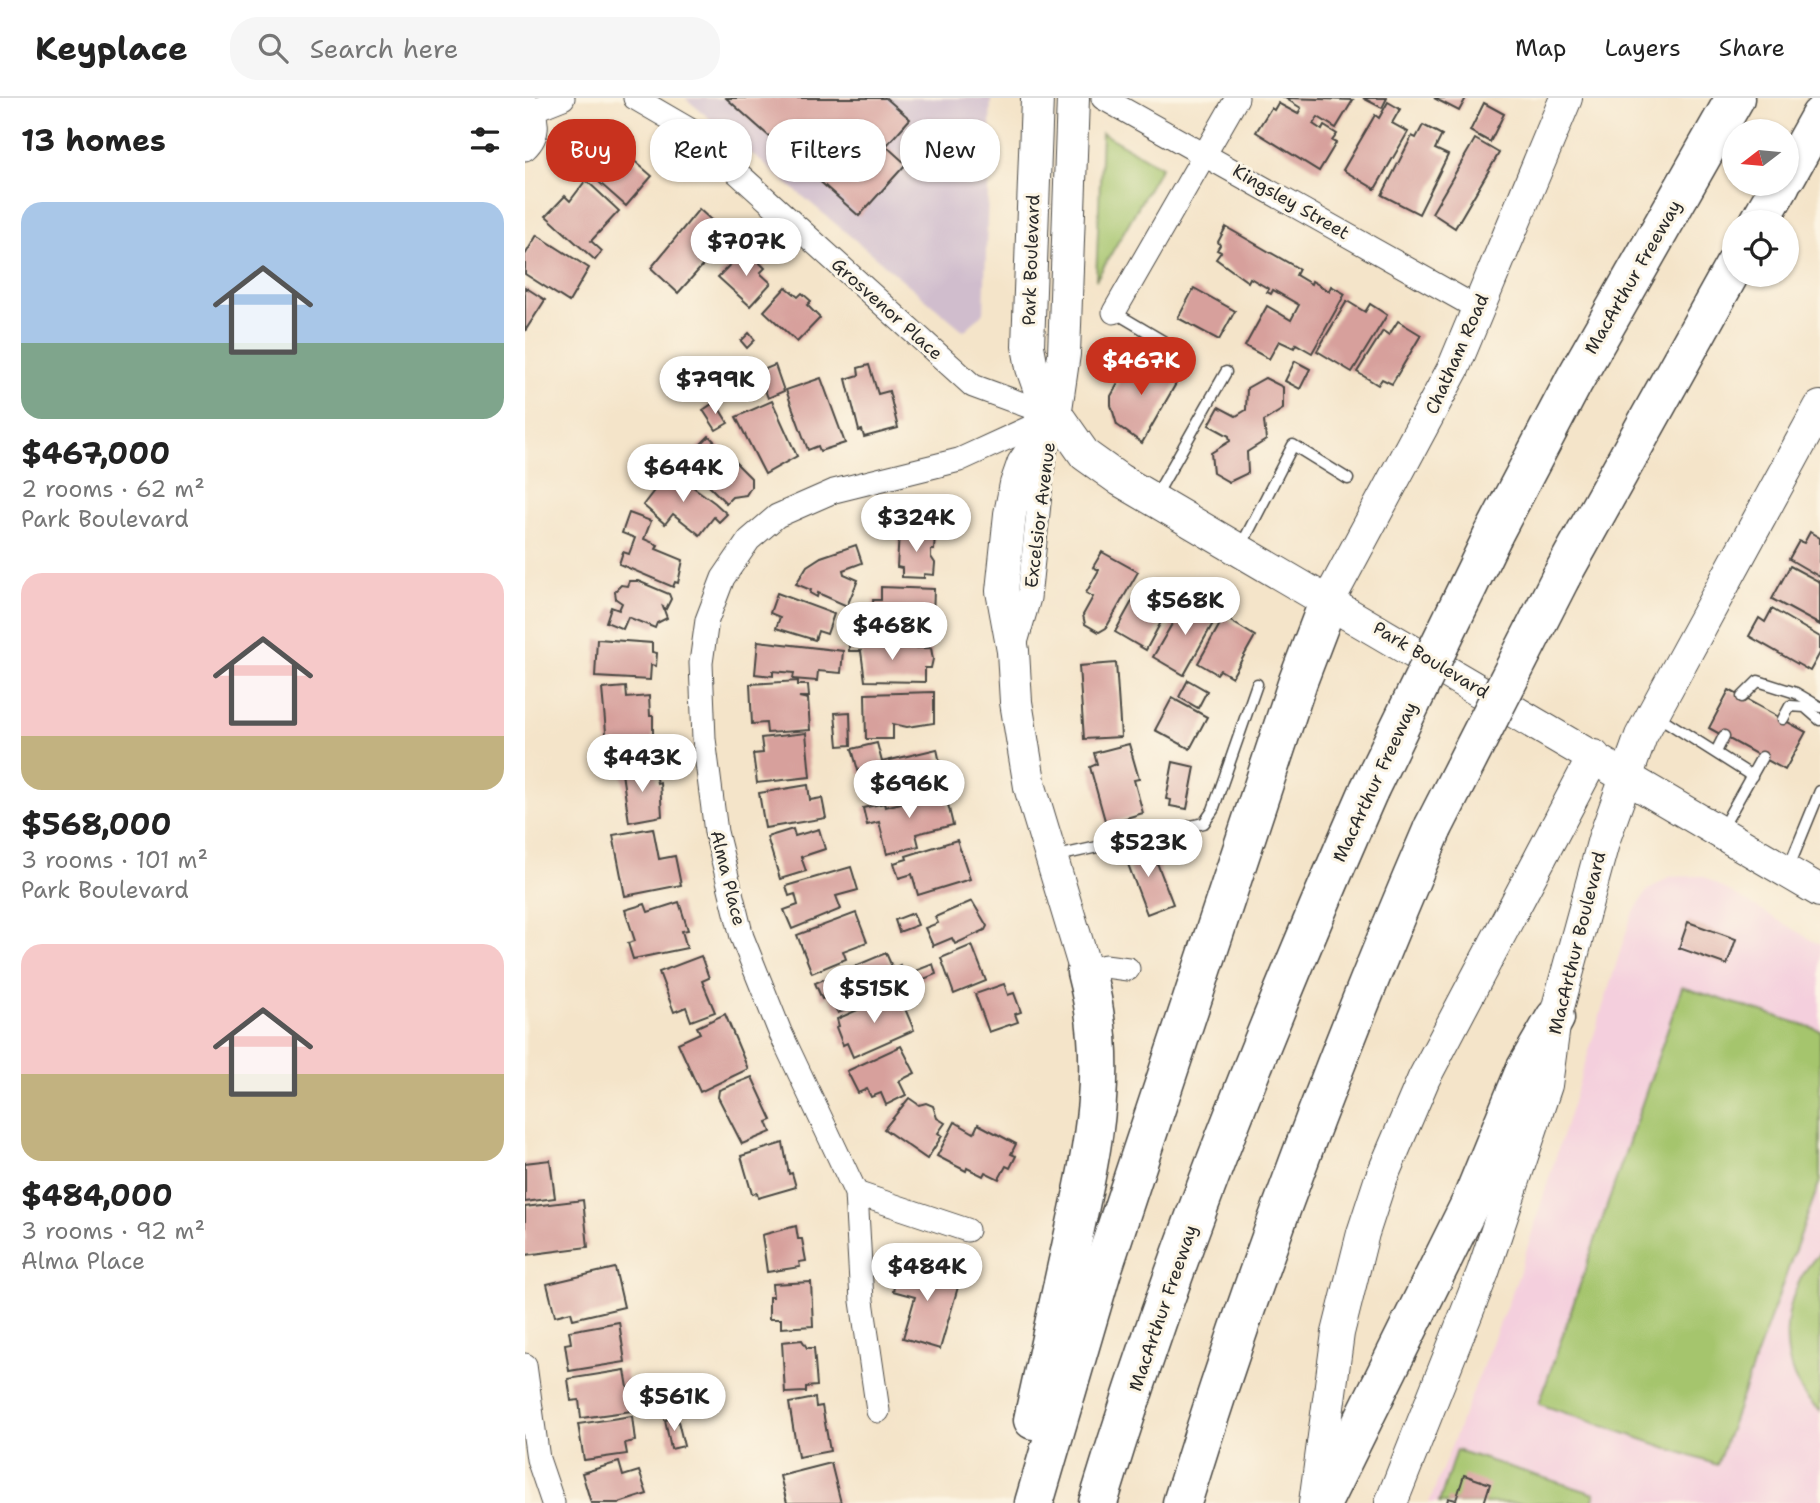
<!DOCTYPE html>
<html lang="en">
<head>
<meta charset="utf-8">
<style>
  :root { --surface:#fff; --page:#f6f6f6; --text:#222; --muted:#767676; --line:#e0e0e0; --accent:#c8321e }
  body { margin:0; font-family:"Shantell Sans",sans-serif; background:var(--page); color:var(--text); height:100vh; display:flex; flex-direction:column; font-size:26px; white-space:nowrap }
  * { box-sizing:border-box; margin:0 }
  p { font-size:23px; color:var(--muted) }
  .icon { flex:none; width:38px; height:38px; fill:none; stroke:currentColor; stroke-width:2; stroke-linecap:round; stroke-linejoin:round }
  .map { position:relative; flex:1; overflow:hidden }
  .panel { display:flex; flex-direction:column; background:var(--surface); width:525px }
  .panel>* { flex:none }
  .hud { position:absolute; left:21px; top:21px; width:665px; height:63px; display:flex; gap:14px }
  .needle { width:46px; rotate:254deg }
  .buttons { position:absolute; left:1197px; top:21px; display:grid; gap:14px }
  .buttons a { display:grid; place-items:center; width:77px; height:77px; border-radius:50%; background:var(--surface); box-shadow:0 2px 5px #0004; font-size:35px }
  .price { position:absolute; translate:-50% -60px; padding:0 16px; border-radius:24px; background:#fff; color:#222; font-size:23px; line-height:46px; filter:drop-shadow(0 2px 4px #0008) }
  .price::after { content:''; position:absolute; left:50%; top:42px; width:21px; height:16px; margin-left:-10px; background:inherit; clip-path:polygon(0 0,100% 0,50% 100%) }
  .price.selected { background:var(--accent); color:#fff }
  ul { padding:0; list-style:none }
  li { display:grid; align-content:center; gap:14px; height:371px; padding:0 21px }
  li span { display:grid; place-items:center; height:217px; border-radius:21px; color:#555 }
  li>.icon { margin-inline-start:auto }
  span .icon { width:126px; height:126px; fill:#fffc; stroke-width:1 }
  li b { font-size:30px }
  h2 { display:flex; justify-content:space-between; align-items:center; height:84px; padding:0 21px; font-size:30px }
  .tag { padding:0 24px; border-radius:28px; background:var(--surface); box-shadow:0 2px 5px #0004; font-size:24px; line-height:63px }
  .tag.selected { background:var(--accent); color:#fff }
  header { display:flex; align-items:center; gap:42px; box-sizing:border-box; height:98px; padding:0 35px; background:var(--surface); border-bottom:2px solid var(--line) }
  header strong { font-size:33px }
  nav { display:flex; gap:38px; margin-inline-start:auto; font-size:24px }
  .search { width:490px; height:63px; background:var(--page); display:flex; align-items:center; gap:18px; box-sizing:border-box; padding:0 24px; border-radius:28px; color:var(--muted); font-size:26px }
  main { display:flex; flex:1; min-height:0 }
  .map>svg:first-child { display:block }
  .built { fill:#f4cfdd }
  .industrial { fill:#d0bdcd }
  .green { fill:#a5c56d; stroke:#68784c; stroke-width:2 }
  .building { fill:#d7a09c }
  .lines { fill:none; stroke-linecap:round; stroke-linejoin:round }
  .lane-casing { stroke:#494743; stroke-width:13 }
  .street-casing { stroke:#494743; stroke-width:25 }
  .secondary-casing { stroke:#494743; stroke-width:34 }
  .highway-casing { stroke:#494743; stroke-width:41 }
  .lane { stroke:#fff; stroke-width:10 }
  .street { stroke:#fff; stroke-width:23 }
  .secondary { stroke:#fff; stroke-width:32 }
  .highway { stroke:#fff; stroke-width:38 }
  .highway-bridge-casing { stroke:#494743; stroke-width:41; stroke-linecap:butt }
  .highway-bridge { stroke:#fff; stroke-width:38 }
  .labels { text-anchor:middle; stroke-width:6; stroke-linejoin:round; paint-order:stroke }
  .street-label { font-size:18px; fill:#2b2b2b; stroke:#fcf5e5 }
</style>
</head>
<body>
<header>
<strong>Keyplace</strong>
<div class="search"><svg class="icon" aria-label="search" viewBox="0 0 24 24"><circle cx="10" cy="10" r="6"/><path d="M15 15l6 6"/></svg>Search here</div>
<nav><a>Map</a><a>Layers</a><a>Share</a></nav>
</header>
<main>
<section class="panel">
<h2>13 homes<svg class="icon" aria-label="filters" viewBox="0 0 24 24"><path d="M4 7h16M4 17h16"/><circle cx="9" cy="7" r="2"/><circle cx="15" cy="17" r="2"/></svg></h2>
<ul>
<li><span style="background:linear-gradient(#a9c7e8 65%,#7fa58c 0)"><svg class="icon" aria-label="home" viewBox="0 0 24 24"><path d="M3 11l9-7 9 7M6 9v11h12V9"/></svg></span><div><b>$467,000</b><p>2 rooms · 62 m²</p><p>Park Boulevard</p></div></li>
<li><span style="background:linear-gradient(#f6c9c9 75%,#c2b280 0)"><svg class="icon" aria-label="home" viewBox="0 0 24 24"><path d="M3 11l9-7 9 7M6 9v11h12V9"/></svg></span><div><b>$568,000</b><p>3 rooms · 101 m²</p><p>Park Boulevard</p></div></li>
<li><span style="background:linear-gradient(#f6c9c9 60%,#c2b280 0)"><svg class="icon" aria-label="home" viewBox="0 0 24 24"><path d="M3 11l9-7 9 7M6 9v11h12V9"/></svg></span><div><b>$484,000</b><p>3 rooms · 92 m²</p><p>Alma Place</p></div></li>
</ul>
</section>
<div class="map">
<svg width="1295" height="1405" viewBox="0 0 1295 1405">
  <rect width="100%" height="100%" fill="#fcf5e5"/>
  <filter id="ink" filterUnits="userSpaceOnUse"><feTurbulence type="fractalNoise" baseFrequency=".0143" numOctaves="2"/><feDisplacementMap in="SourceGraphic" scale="14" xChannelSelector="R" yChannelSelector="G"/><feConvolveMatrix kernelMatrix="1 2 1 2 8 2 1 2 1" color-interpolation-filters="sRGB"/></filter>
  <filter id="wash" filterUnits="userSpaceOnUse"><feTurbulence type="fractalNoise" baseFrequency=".00686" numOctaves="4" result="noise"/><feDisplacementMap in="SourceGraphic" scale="28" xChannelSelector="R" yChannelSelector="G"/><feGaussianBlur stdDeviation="1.57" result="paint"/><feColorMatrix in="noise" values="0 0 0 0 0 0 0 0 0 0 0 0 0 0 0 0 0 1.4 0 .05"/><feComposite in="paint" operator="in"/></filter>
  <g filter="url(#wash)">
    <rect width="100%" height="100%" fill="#f4e4c9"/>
    <!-- built -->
    <path class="built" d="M1178,778l117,69v558h-391l89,-226 113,-360 15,-25 23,-15z"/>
    <!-- industrial -->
    <path class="industrial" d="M160,0h306l-7,215 -20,18z"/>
    <!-- green -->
    <g class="green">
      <path d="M577,35l59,34 -65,113z"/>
      <path d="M1157,889l138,43v151l-103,284 -178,-61z"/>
      <path d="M1295,1155v158c-48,-36 -41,-120 0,-158z"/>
      <path d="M931,1352l139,44 -3,9h-153z"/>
    </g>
    <g id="blocks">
      <!-- building -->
      <g class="building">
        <path d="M201,0h160l24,21 -24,27 20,18 -47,52z"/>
        <path d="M760,0l68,2 -17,28 -18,-11 -5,7 9,6 2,-4 13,8 -5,7 4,2 -17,28 -63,-39 15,-24 3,2 4,-7 20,11 3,-6z"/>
        <path d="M838,0h24l-5,10z"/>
        <path d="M909,0h32l-7,13z"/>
        <path d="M863,4l12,7 -8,14 16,9 -33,57 -32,-19 32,-55 4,3z"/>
        <path d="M959,5l20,11 -14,28 -20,-11z"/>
        <path d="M898,27l19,10 -7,14 13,6 -29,59 -37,-19 30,-59 4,2z"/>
        <path d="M950,41l24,14 -44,75 -23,-15z"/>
        <path d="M76,48l10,8 5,-5 6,6 2,-3 28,24 -26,30 -34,-30 5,-6 -9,-8z"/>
        <path d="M61,82l33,31 -28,30 11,10 -7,9 -49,-44 19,-20 5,5z"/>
        <path d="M174,111l33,30 -15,17 -3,-3 -36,40 -27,-25z"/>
        <path d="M701,129l73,42 -3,6 15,9 1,-3 17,10 2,-5 14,8 -33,59 -16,-9 -2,4 -15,-7 -10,18 -24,-13 22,-40 24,14 8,-15 -26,-15 -2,4 -4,-2 2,-3 -19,-11 -2,4 -32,-23 5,-7 -4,-2 3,-5 -2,-3z"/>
        <path d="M12,137l52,33 -20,34 -44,-28v-19z"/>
        <path d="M220,151l20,19 -5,5 11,10 -21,23 -32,-29z"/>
        <path d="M0,189l20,13 -20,31z"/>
        <path d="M261,189l12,10 4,-4 9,8 -4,4 13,13 -23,24 -33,-31z"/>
        <path d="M669,190l41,23 -16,29 -41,-22z"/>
        <path d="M822,203l18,11 5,-8 17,11 -35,57 -35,-21z"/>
        <path d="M873,223l23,14 -29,49 -10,-5 -4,6 -21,-13 26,-41 6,4z"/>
        <path d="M224,235l6,7 -8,8 -6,-7z"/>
        <path d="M609,257l44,25 -36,63 -25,-18 -6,-20v-9z"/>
        <path d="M770,263l15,8 -10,20 -15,-8z"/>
        <path d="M250,267l9,26 -16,7 -10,-26z"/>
        <path d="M344,267l9,29 11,-3 9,37 -34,9 -2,-7 -3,1 -13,-52 13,-4 -1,-7z"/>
        <path d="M296,280l24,65 -25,8 -2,-5 -10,4 -22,-60z"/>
        <path d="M740,280l18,9v22l-19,12 2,19 -19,12 1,21 -19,9 -16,-9 -2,-20 19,-12 -1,-5 -20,-11 10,-18 17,9 10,-6 1,-22z"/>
        <path d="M247,303l25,55 -32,18 -29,-57z"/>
        <path d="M190,304l13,21 -12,7 -13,-20z"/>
        <path d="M184,338l42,42v9l-5,8 -14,2 -6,6 -42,-42z"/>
        <path d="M145,372l45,33 12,11 -8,8 -5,-5 -14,18 -27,-21 -8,10 -22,-19z"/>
        <path d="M104,415l22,8 -7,18 14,6 -2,4 27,11 -5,23 -3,-1 -2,5 -54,-23 4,-12 6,2 6,-16 -13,-5z"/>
        <path d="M374,434l36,2 -1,16h-3v7l4,6 -1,12 -10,-1v4l-22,-1v-9l-5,-1z"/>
        <path d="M1285,434l10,6v39l-31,-18 10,-18 5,2z"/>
        <path d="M331,447l6,18 -19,7 1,4 14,6 -11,26 -29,-13 -1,4 -7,-4 1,-3 -15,-6 11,-18 14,-9z"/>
        <path d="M577,454l36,20 -32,56 -7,4 -14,-8 -2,-9 10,-18 -7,-4 13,-23 -6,-3z"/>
        <path d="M1265,468l30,16v43l-48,-26z"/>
        <path d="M629,482l14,8 -3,4 5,3 -7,13 4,3 -21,39 -31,-18 20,-36 6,3z"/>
        <path d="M104,483h9l31,13 2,5 -5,10 -3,-2 4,11 -10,5 -2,5 -27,-11 -5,12 -17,-7 5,-15 8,3 3,-7 -6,-4 -1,-8 6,-6 6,1z"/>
        <path d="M356,489l53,2 -1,27h-7l-2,20 -35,-1v-7h-9l1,-16 -7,-1 -1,-11h8z"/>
        <path d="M252,495l57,21 -7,20 -9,-3 -3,9 -39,-12 4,-11 -10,-4z"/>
        <path d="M662,500l30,18 -33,59 -31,-18z"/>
        <path d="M1247,511l48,28v16l-10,18 -61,-35 10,-18 6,4z"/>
        <path d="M699,519l31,19 -23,41 -12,-7 -3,4 -19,-11z"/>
        <path d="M348,539v10l58,1 2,11 -2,9h-6v14l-60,-1 -4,-30h-12v-13z"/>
        <path d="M72,541l55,4v9l5,1 -1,13 -5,-1 -1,15 -55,-3z"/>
        <path d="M233,543l85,10 -2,22 -23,-2 -1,10 -24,-2 1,-6 -21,-2v5l-18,-2z"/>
        <path d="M591,565l5,74 -37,2 -5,-73z"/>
        <path d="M663,582l19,11 -9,17 -19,-11z"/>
        <path d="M273,583v4h10l1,12h-10l9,2 2,31 -43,3 -1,-10 -14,1 -2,-40z"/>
        <path d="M101,589l1,11 22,-2 1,20h3v33l-45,4 -6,-64z"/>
        <path d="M1204,592l77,42 -21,38 -76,-42z"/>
        <path d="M409,594v31l-27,4 -14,-3v15h-27l-1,-45z"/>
        <path d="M647,600l35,19 -17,32 -35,-19z"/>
        <path d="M325,614l1,33 -13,1 -3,-33z"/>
        <path d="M281,635l4,44 -53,6 -4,-29 10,-1 -2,-15z"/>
        <path d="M352,645l5,19 55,-13 8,37 -60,14 -7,-31 -19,5 -7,-25z"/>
        <path d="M604,646l10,35 -5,1 9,33 -37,11 -16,-57 7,-3 -3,-11z"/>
        <path d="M648,664l22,5 -8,42 -17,-3 1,-6 -5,-1z"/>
        <path d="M128,667l4,18 3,-1 2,34 -33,6 -7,-49z"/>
        <path d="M283,687l2,15 12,-2 4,20 -61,10 -6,-35z"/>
        <path d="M420,694l8,33 -37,9 3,12 -32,8 -8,-32 -12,3 -4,-17 21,-5 1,4z"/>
        <path d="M128,730l6,31 16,-3 6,29 -56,11 -12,-61z"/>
        <path d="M268,731l2,7 24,-7 6,20 -24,8 5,14 -26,8 -13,-42z"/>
        <path d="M432,742l13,39 -52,16 -6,-21 -13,4 -5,-15 13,-4 -1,-3z"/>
        <path d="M617,746l2,6 5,-2 2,8 3,-1 19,49 -26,10 -24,-63z"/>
        <path d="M326,769l7,23 -22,6 5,13 -49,20 -8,-19 14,-5 -3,-11 -6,2 -3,-10z"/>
        <path d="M447,803l15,25 -2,4 -30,14 -3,-6 -19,8 -8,-18 13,-5 -3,-6z"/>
        <path d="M154,804l9,28 -6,1 5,17 -54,11 -5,-16 7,-2 -10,-31 20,-6 3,8z"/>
        <path d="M331,815l11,29 -24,9 3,8 -34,14 -15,-38z"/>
        <path d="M388,815l5,12 -19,7 -4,-12z"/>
        <path d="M1163,824l48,17 -9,26 -48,-17z"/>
        <path d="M447,847l14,36 -32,13 -13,-36z"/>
        <path d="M361,855l7,16 7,-4 5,12 -7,3 2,5 -27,12 1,3 -36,13 -9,-17 -7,3 -7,-16z"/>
        <path d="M176,858l8,22 -7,3 13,31 -24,9 -5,-14 -12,5 -15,-40z"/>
        <path d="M408,866l3,10 -17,7 4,11 -9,4 -5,-11 10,-4 -4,-10z"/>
        <path d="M479,886l4,11 6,-2 7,19 -6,2 3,8 -29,10 -14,-38z"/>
        <path d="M373,894l16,38 -61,27 -6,-14 -4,2 -7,-18 3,-1 -2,-7z"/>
        <path d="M200,916l23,55 -48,23 -22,-49 22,-10 -3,-6z"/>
        <path d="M376,948l14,27 -16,8 7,14 -20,10 -5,-12 -10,4 -4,-8 -9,4 -11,-22z"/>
        <path d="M227,979l20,43 -5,2 4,10 -29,12 -24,-47 1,-7z"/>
        <path d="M384,1000l10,7 7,-2 7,3 4,12 8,5 -7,10 4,3 -15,23 -43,-30z"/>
        <path d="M430,1024l19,11 4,-9 38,20 -5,10 5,2 -6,12 -4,-2 -7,13 -14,-7 -2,4 -16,-8 -1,3 -29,-15z"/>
        <path d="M258,1045l6,31 3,-1 4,14 -38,11 -1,-5 -5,1 -11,-38z"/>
        <path d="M25,1062l5,38 -30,4v-39z"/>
        <path d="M58,1102l5,47 -63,8v-48z"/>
        <path d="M271,1128l2,13h4l4,22 -7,1 1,5 -33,5 -5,-37z"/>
        <path d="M426,1155l21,6 -3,13 -21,-7z"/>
        <path d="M376,1165l59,17 -20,69 -37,-11 12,-41 -22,-6z"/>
        <path d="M90,1170l9,39 -51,12 -2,-7 -16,4 -8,-32z"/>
        <path d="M286,1184l2,44 -32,2v-9h-12v-22h4l-1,-13z"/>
        <path d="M94,1224l6,40 -56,9 -4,-27 6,-1 -2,-12z"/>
        <path d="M277,1242l5,8h7l3,38 -11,1v5l-21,1 -3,-51z"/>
        <path d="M100,1272l7,41 -51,7 -2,-18 -8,1 -3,-22z"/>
        <path d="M290,1300l1,9 6,-1 8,45 -32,6 -9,-54z"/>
        <path d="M107,1318l3,25 -10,2 2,11 -43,6 -6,-36z"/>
        <path d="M152,1319l7,29 -13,3 -6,-29z"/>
        <path d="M94,1364l4,14 16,-5 8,23 -28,9h-28l-9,-30z"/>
        <path d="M306,1365l10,40h-54l-7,-27z"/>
        <path d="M939,1377l26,9 -6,19h-37l1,-5 8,2z"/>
      </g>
    </g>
  </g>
  <g filter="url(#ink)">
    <use href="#blocks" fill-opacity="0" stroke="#494743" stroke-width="2"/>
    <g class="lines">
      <!-- lane casing -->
      <g class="lane-casing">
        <g id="lane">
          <path d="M589,214l66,39"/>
          <path d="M630,399l71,-125"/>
          <path d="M716,448l52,-101 55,34"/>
          <path d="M1217,599l16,-16 38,12 24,14"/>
          <path d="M1131,617l96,61"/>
          <path d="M1258,621l7,-13 15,1 15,13"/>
          <path d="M1191,654l8,-16"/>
          <path d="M1196,732l41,-73"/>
          <path d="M528,759l151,-34 9,-13 44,-126"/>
          <path d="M1263,771l32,-78"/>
        </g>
      </g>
      <!-- street casing -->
      <g class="street-casing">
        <g id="street">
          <path d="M110,0l55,32 283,256 82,30"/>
          <path d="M578,0l376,211"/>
          <path d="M0,3c14,15 16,33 0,48"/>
          <path d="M8,12l30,-12"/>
          <path d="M589,214l123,-214"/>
          <path d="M490,548l14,-48 15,-142 7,-24"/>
          <path d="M561,874l19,-6 23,3"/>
          <path d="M331,1095l111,37"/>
          <path d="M0,1267l13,94 15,44"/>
          <path d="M353,1313l-16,-110 -6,-108 -76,-161 -38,-95 -26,-105 -12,-93 -3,-76 6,-43 16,-42 26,-38 28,-24 57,-25 125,-31 96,-44"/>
        </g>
      </g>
      <!-- secondary casing -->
      <g class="secondary-casing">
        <g id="secondary">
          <path d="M512,0l-9,248 4,22 8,23 45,64 35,25 700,411"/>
          <path d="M548,0l-9,256 -9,62 -32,48 -7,20 -6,30 -8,77 11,60 3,51 14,85 56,185"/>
          <path d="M804,502l124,-231 113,-271"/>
          <path d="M790,1405l23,-170 25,-100 17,-52 44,-103 170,-322"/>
          <path d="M866,1405l92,-231 63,-187 9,-67 49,-179 37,-103 179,-329"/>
        </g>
      </g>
      <!-- highway casing -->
      <g class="highway-casing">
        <g id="highway">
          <path d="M1262,77l33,-59"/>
          <path d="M1234,124l22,-38"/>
          <path d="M968,437l81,-154 161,-283"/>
          <path d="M1036,479l173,-311"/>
          <path d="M508,1322c13,-58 25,-115 38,-173 21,-96 41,-177 15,-275"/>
          <path d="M509,1405l68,-232 196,-590 31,-81"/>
          <path d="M573,1405c74,-244 169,-480 271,-713"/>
          <path d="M657,1405c71,-230 156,-454 251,-675"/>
          <path d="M797,1405l148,-299 55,-134 30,-52"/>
        </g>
      </g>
      <!-- lane -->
      <use href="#lane" class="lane"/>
      <!-- street -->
      <use href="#street" class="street"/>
      <!-- secondary -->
      <use href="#secondary" class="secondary"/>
      <!-- highway -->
      <use href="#highway" class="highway"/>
      <!-- highway-bridge casing -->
      <g class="highway-bridge-casing">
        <g id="highway-bridge">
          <path d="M844,692l124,-255"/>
          <path d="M908,730l128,-251"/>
        </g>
      </g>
      <!-- highway-bridge -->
      <use href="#highway-bridge" class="highway-bridge"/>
    </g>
  </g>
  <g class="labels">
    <!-- street labels -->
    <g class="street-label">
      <text transform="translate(766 104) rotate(30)" y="6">Kingsley Street</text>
      <text transform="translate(506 162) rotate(-88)" y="6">Park Boulevard</text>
      <text transform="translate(1108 179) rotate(-60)" y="6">MacArthur Freeway</text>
      <text transform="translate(362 211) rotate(42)" y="6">Grosvenor Place</text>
      <text transform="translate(932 256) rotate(-66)" y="6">Chatham Road</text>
      <text transform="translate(515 417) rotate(-83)" y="6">Excelsior Avenue</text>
      <text transform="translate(906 562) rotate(31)" y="6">Park Boulevard</text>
      <text transform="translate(850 684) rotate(-65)" y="6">MacArthur Freeway</text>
      <text transform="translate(203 780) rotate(76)" y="6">Alma Place</text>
      <text transform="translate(1052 845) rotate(-76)" y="6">MacArthur Boulevard</text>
      <text transform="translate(638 1210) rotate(-71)" y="6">MacArthur Freeway</text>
    </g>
  </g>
</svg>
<div class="buttons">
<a><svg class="needle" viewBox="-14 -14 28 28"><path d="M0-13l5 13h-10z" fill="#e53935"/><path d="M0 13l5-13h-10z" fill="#767676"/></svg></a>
<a><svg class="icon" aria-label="locate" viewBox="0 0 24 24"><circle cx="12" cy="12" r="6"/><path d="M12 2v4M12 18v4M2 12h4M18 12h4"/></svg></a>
</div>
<b class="price" style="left:221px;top:180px">$707K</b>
<b class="price selected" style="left:616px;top:299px">$467K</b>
<b class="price" style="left:190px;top:318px">$799K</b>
<b class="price" style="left:158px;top:406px">$644K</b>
<b class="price" style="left:391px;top:456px">$324K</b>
<b class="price" style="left:660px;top:539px">$568K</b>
<b class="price" style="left:367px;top:564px">$468K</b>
<b class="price" style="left:117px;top:696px">$443K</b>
<b class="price" style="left:384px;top:722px">$696K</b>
<b class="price" style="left:623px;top:781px">$523K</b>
<b class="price" style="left:349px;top:927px">$515K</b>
<b class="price" style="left:402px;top:1205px">$484K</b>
<b class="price" style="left:149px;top:1335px">$561K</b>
<div class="hud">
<a class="tag selected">Buy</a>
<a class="tag">Rent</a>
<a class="tag">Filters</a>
<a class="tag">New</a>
</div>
</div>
</main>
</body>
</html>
